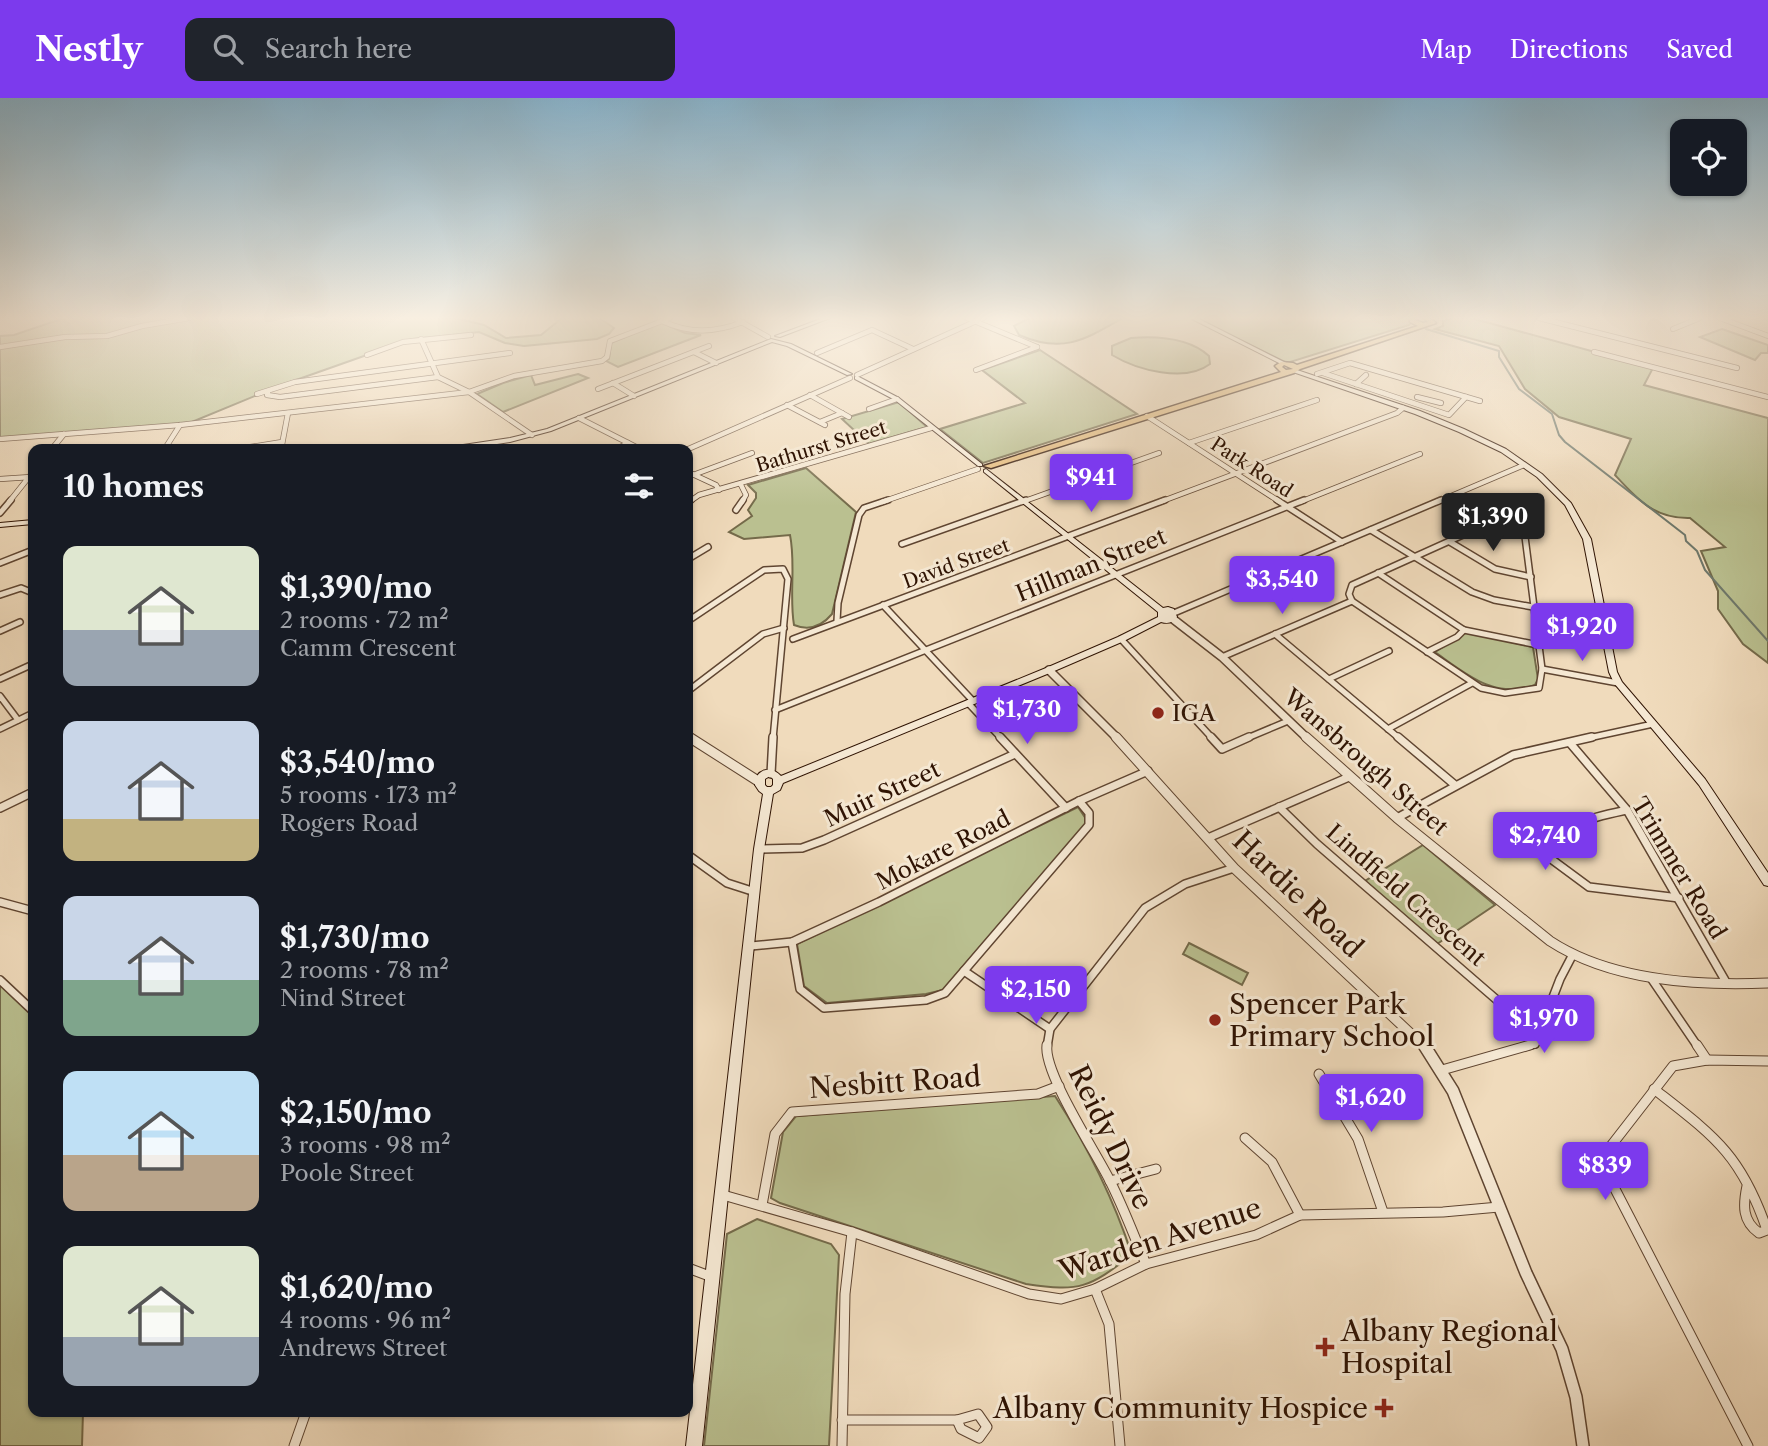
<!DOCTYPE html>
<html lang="en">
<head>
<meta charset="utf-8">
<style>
  :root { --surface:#171b24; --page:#20242c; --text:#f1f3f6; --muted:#9ea1a6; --accent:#7c3aed }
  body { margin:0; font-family:"Libre Caslon Text",serif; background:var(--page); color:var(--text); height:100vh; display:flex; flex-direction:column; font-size:26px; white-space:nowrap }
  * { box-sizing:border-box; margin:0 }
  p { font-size:23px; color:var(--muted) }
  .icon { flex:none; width:38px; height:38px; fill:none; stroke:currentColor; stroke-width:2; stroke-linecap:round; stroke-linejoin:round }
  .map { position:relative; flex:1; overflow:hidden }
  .drawer { position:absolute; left:28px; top:346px; width:665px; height:973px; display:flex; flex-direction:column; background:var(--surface); border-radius:14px; box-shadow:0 2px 5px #0004 }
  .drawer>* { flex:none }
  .fabs { position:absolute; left:1670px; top:21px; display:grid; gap:14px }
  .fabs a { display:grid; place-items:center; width:77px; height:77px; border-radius:14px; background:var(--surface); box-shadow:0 2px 5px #0004; font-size:35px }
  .price { position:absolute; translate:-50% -60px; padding:0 16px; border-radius:7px; background:var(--accent); color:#fff; font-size:23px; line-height:46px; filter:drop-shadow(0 2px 4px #0008) }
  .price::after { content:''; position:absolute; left:50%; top:42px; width:21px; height:16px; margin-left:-10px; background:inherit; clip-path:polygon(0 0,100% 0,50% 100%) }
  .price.current { background:#222; color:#fff }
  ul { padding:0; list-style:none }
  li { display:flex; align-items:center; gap:21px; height:175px; padding:0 35px }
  li span { display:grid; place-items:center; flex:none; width:196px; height:140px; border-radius:14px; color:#555 }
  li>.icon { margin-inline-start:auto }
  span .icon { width:84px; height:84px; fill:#fffc; stroke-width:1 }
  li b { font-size:30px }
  h2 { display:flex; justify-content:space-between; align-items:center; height:84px; padding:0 35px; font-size:30px }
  header { display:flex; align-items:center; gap:42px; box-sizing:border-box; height:98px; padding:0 35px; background:var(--accent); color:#fff }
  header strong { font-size:33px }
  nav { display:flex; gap:38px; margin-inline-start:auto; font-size:24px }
  .search { width:490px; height:63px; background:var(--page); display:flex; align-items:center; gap:18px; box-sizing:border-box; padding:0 24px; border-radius:14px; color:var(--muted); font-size:26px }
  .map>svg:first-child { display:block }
  .green { fill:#bac090; stroke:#746a4a; stroke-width:2 }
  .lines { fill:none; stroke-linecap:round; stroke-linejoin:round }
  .stream { stroke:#6f786b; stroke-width:2 }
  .minor-far3-casing { stroke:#5f4531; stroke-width:6 }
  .minor-far2-casing { stroke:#5f4531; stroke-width:8 }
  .minor-far1-casing { stroke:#5f4531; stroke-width:10 }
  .minor-casing { stroke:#5f4531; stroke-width:11 }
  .tertiary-far2-casing { stroke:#5f4531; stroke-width:10 }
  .tertiary-far1-casing { stroke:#5f4531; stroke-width:11 }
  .tertiary-casing { stroke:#5f4531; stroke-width:14 }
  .secondary-casing { stroke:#2f1303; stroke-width:2 }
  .primary-casing { stroke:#2f1303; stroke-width:3 }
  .minor-far3 { stroke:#f5e8d3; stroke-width:4.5 }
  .minor-far2 { stroke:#f5e8d3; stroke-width:5 }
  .minor-far1 { stroke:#f5e8d3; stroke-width:7 }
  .minor { stroke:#f5e8d3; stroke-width:9 }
  .tertiary-far2 { stroke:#f5e8d3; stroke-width:7 }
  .tertiary-far1 { stroke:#f5e8d3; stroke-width:9 }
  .tertiary { stroke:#f5e8d3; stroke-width:11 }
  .secondary { fill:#f5e8d3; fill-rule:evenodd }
  .primary { fill:#e8be7e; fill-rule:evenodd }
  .poi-dot { fill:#8f2418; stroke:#f5e8d3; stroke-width:2.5 }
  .labels { text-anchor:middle; stroke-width:6; stroke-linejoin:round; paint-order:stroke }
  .far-street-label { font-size:19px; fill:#2f1303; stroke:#f5e8d3 }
  .street-label { font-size:23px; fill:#2f1303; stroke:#f5e8d3 }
  .poi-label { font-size:23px; fill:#2f1303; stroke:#f5e8d3; text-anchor:start }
  .near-street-label { font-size:28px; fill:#2f1303; stroke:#f5e8d3 }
  .near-poi-label { font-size:28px; fill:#2f1303; stroke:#f5e8d3; text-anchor:start }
</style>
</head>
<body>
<header>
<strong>Nestly</strong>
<div class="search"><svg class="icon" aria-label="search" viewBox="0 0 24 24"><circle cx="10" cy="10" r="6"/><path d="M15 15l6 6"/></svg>Search here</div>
<nav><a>Map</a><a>Directions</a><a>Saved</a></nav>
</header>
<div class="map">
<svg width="1768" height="1348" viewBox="0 0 1768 1348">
  <rect width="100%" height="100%" fill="#f0dbbc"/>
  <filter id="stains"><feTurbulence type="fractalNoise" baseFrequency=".00286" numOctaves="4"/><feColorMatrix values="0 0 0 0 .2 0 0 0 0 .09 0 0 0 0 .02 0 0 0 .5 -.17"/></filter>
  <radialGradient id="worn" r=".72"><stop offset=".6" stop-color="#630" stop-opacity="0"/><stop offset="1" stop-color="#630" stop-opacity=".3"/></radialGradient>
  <!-- green -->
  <g class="green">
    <path d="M64,220h392l28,7 22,13 35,-3 21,-17h37l15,10 -5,6 -12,5 -73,7 -19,-3 -26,-11 -67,7 -133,47 -92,38 -187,14v-102l14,-1z"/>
    <path d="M1029,220h94c-39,22 -60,36 -104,17l-5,-9z"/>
    <path d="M1195,220h213l3,4 -2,3 -122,38z"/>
    <path d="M1453,220h18l182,50 -9,17 124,33v245l-25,-19 -25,-35v-18l-17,-40 24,-4 -35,-29c-36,1 -53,-19 -75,-43l16,-36 -72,-22 -34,-28 -26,-43 -64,-17 8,-3v-5z"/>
    <path d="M660,224l25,11 16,2 -83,32 -12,-6 3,-2 2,-16z"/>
    <path d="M1722,231l46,16v8h-7l-6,7 -55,-23z"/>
    <path d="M1131,240c26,-2 58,0 78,18l1,8c-25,19 -73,6 -98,-9v-9z"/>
    <path d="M1040,252l97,64 -154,49 -43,-34 85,-26 -43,-33z"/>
    <path d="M578,276l10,4 -85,34 -26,-18 26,-11 28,-8 4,10z"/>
    <path d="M899,304l28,25 -58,17 -27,-25z"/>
    <path d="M806,370l50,44 -24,102c-10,12 -23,17 -38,11 -5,-28 2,-61 -4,-90l-46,4 -15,-7 23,-16 -4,-6 8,-12v-5l-8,-8z"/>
    <path d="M1467,534l66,15 5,32 -3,6c-40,15 -69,-11 -100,-33z"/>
    <path d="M1078,709l8,12 -1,6 -142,165 -17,4 -99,9 -23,-17 -7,-42z"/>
    <path d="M1423,747l72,60 -58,39 -72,-63z"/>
    <path d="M1189,845l59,30 -6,12 -59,-31z"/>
    <path d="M0,885l33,29v400h50l-1,34h-82z"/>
    <path d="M1055,998c31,48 59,104 77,159 -44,33 -51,37 -106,29l-246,-81 -9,-5 12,-66 13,-16z"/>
    <path d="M757,1121l74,25 8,11 -10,191h-125l23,-212z"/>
  </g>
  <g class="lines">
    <!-- stream -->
    <path class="stream" d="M1426,231l73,22v6l20,32 33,25 7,21 6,7 120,93 1,6 11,10 8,19 63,71"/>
    <!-- minor-far3 casing -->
    <g class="minor-far3-casing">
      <g id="minor-far3">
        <path d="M734,220l34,19"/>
        <path d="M967,220l70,29"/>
        <path d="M1539,220l198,50"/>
        <path d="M1720,220l48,18"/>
        <path d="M662,223c28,13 52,12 81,1"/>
        <path d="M1673,231l27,-11"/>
        <path d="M421,241l17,38 31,15 63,43"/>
        <path d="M0,249l65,-10 42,-1 35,-10 47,-8"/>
        <path d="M694,254l22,11"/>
        <path d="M1594,254l174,45"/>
        <path d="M817,255l55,-23 41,19"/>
        <path d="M367,257l36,-13 68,-7"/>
        <path d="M976,272l61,-23"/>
        <path d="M1323,275l126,42 17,-18"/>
        <path d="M1317,276l33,-11 130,38"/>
        <path d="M857,277l126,-57"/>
        <path d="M613,285l21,13"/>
        <path d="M1356,286l10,-9"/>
        <path d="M598,291l111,-43"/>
        <path d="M268,294l-1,3 13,2 158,-20"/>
        <path d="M257,296l38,-12 215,-29"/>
        <path d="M810,297l39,22"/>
        <path d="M1417,299l24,6"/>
        <path d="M787,307l38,20"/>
        <path d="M869,311l28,-10"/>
        <path d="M1147,318l133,86"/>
        <path d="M579,320l63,32"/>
        <path d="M820,324l22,-9"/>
        <path d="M0,341l180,-14 289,-33 45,-16 88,-15 5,-4 3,-16 60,-23"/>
        <path d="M1189,345l128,-43"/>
        <path d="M51,352l13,-16"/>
        <path d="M164,352l16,-25"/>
        <path d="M232,352l50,-8"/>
        <path d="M281,352l7,-37"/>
        <path d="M615,352l13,-7"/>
        <path d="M686,352l164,-72"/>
        <path d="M688,374l28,13 3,5"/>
        <path d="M693,377l59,-22"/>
        <path d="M0,381l31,-2"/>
        <path d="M741,387l5,10 -4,7"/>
        <path d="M9,404l24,-30"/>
        <path d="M689,404l10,-7 232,-67"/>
        <path d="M882,404l96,-33"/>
        <path d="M1022,404l137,-49"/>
        <path d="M1160,404l237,-89 6,-5"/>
        <path d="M1300,404l120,-48"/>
        <path d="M1437,404l87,-37"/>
      </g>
    </g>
    <!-- minor-far2 casing -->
    <g class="minor-far2-casing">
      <g id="minor-far2">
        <path d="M1277,402l65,42"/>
        <path d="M688,404l3,-2"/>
        <path d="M736,412l7,-10"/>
        <path d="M0,415l11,-13"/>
        <path d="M1371,432l101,62 22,8 39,7"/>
        <path d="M1450,444l45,27 36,8"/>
        <path d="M902,446l124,-44"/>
        <path d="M688,461l20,-12"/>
        <path d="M0,465l33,-13"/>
        <path d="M1378,475l86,57 74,15"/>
        <path d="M0,497l21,-7 12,5"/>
        <path d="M1352,503l129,87 24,5 34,-5 3,-19 -18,-140 -18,-13"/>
        <path d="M1352,503l-3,-7 3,-9 184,-83"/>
        <path d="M883,507l90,96"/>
        <path d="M1174,515l267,-113"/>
        <path d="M688,523l76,-51 19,-1 5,10 -15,160"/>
        <path d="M837,523l1,-18 21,-88 5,-7 24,-8"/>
        <path d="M0,533l20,-9"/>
        <path d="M1275,536l125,105"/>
        <path d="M793,541l372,-139"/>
        <path d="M1121,541l92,100"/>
        <path d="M1427,554l30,-15 7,-7"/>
        <path d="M1222,559l130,-56"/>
        <path d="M1542,571l76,14"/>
        <path d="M0,581l33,-15"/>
        <path d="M1329,581l60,-28"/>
        <path d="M688,593l75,-57 21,-6"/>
        <path d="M0,598l18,24"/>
        <path d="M968,605l34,36"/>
        <path d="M775,612l529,-210"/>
        <path d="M0,631l33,-16"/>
        <path d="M1388,631l84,-46"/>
        <path d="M1245,641l43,-18"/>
        <path d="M1584,641l69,-15"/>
      </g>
    </g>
    <!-- minor-far1 casing -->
    <g class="minor-far1-casing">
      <g id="minor-far1">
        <path d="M1000,639l66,71"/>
        <path d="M1211,639l11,12 27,-12"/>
        <path d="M1398,639l57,48"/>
        <path d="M1570,645l57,67 99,172"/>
        <path d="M771,676l2,-37"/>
        <path d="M1279,709l38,37 188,163 30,37"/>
        <path d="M0,710l33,-16"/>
        <path d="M1627,712c-28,6 -72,14 -84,43l46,34 90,11"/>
        <path d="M1397,720l116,-63 79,-18"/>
        <path d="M1208,740l141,-61"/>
        <path d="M759,751l43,-1 22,-8 191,-86"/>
        <path d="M688,757l39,28 28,9"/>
        <path d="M0,804l33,9"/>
        <path d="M792,844l8,47 24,19 102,-8 19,-7 144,-168v-12l-10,-12"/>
        <path d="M751,848l41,-4 87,-40 200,-101 69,-30"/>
        <path d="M964,873l86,58"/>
        <path d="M1651,880l47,69"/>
        <path d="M0,882l33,31"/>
        <path d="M1047,949l3,-18 95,-121 40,-24 49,-16"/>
        <path d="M1523,949l12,-3 25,-65 12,-23"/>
      </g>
    </g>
    <!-- minor casing -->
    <g class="minor-casing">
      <g id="minor">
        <path d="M1047,947c-4,27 48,106 62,134 14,27 25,57 37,85"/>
        <path d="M1697,947l10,15"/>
        <path d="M1442,972l88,-25"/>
        <path d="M1319,976l39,65 25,73"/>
        <path d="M1654,991c60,47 87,65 113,141l-8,3c-17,-12 -16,-28 -12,-47"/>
        <path d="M1245,1040l27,24 28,53"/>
        <path d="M1110,1083l46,-12"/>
        <path d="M723,1097l129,37 177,62 32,5 34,-10 51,-25 110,-29 44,-20 143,-3 56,-5"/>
        <path d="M762,1107l13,-71 17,-22 246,-18 21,-8"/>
        <path d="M688,1170l24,9"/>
        <path d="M1095,1191l14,35 11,122"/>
        <path d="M978,1316l9,13 -8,11 -18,-9 -4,-9z"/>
        <path d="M842,1322h115"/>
        <path d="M294,1348l12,-34"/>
        <path d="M842,1348l3,-152 7,-62"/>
        <path d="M1748,1348l-148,-286 73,-94 34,-6 61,1"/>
      </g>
    </g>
    <!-- tertiary-far2 casing -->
    <g class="tertiary-far2-casing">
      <g id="tertiary-far2">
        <path d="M1173,521l49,38 86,82"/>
        <path d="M1049,572l69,69"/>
        <path d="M688,639l3,2"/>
      </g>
    </g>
    <!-- tertiary-far1 casing -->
    <g class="tertiary-far1-casing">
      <g id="tertiary-far1">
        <path d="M689,639l69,44"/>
        <path d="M1116,639l118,131 191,179"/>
        <path d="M1306,639l91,81 153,123c61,40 146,45 218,42"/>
      </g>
    </g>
    <!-- tertiary casing -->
    <g class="tertiary-casing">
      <path id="tertiary" d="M1424,947l29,46 73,182 36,76 14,48 7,49"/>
    </g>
    <!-- secondary casing -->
    <g class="secondary-casing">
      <g id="secondary">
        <path d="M823,220h7l-50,19 -5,-1z"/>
        <path d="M1190,220h7l89,45 -5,1z"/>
        <path d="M771,241l20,5 61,30 -5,1 -60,-29 -15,-4 -221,89 -41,11 -52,8h-18l3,-2 67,-10 37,-9z"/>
        <path d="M1293,272h4l123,41 44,18 42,20 36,25 29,29 20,36 26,133 5,10 83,97 63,94v13l-4,-1 -65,-100 -85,-102 -5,-11 -26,-133 -18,-34 -28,-28 -36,-25 -42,-20 -44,-18 -122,-42z"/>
        <path d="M855,279h4l40,21 83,66v2h-4l-83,-66 -40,-21z"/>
        <path d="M986,371l177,139 5,-1 6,2 3,8c-4,6 -9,7 -16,5l-37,19 -72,31 -269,111 -3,7 -7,4 -9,55 -62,597h-16l68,-597 9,-55 -4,-3 -4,-6c0,-16 16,-20 26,-9l265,-108 72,-31 40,-20v-5l-174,-140v-2zM770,678l3,3v6l-2,2h-4l-2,-2v-6z"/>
        <path d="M33,422v4l-33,3v-4z"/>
      </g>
    </g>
    <!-- primary casing -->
    <g class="primary-casing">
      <path id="primary" d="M1410,220h6l-1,2 8,3 5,-1 -4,-4h6l6,5 -136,46 -6,4 -303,95 -7,-2 297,-94 -6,-6 6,-4 12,1 4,2 121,-39 -8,-4zM1284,267l9,4 -7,1 -4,-3z"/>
    </g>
    <!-- minor-far3 -->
    <use href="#minor-far3" class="minor-far3"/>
    <!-- minor-far2 -->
    <use href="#minor-far2" class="minor-far2"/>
    <!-- minor-far1 -->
    <use href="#minor-far1" class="minor-far1"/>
    <!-- minor -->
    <use href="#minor" class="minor"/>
    <!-- tertiary-far2 -->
    <use href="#tertiary-far2" class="tertiary-far2"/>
    <!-- tertiary-far1 -->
    <use href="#tertiary-far1" class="tertiary-far1"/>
    <!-- tertiary -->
    <use href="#tertiary" class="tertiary"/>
    <!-- secondary -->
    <use href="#secondary" class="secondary"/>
    <!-- primary -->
    <use href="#primary" class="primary"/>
  </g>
  <!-- sky -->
  <linearGradient id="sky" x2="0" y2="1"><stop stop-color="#89b7d2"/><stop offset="0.54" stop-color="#f8efe1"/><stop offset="1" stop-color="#f8efe1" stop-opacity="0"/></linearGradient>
  <rect width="1768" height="408" fill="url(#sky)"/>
  <!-- markers -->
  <g class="poi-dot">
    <circle cx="1158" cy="615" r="7"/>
    <circle cx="1215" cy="922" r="7"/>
    <path d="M1321.5 1238.5h7v7h7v7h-7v7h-7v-7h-7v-7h7z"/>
    <path d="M1380.5 1299.5h7v7h7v7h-7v7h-7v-7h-7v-7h7z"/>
  </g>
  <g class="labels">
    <!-- far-street labels -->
    <g class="far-street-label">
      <text transform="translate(821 348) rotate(-17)" y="7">Bathurst Street</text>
      <text transform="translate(1252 369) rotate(33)" y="7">Park Road</text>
      <text transform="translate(956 465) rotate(-20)" y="7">David Street</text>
    </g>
    <!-- street labels -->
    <g class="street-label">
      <text transform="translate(1091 467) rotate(-22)" y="8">Hillman Street</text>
      <text transform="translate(1366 664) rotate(41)" y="8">Wansbrough Street</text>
      <text transform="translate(882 696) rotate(-25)" y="8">Muir Street</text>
      <text transform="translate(943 752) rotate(-27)" y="8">Mokare Road</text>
      <text transform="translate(1679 770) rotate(59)" y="8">Trimmer Road</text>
      <text transform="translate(1406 797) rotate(41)" y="8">Lindfield Crescent</text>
    </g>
    <!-- poi labels -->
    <g class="poi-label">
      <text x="1172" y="623">IGA</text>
    </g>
    <!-- near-street labels -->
    <g class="near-street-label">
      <text transform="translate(1298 796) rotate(44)" y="10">Hardie Road</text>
      <text transform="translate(895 984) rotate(-4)" y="10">Nesbitt Road</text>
      <text transform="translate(1111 1039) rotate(64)" y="10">Reidy Drive</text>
      <text transform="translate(1160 1141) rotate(-18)" y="10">Warden Avenue</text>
    </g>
    <!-- near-poi labels -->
    <g class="near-poi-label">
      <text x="1229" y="916">Spencer Park<tspan x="1229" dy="32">Primary School</tspan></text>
      <text x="1341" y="1243">Albany Regional<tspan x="1341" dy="32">Hospital</tspan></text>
      <text x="1368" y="1320" text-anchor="end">Albany Community Hospice</text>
    </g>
  </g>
  <rect width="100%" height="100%" filter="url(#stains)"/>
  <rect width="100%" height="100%" fill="url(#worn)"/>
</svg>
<div class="fabs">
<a><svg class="icon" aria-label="locate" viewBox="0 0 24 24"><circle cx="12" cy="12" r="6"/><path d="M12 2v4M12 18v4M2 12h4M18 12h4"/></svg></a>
</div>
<b class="price" style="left:1091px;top:416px">$941</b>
<b class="price current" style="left:1493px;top:455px">$1,390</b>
<b class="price" style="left:1282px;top:518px">$3,540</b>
<b class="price" style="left:1582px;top:565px">$1,920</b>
<b class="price" style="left:1027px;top:648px">$1,730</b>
<b class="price" style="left:1545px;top:774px">$2,740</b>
<b class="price" style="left:1036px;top:928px">$2,150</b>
<b class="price" style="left:1544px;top:957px">$1,970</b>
<b class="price" style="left:1371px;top:1036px">$1,620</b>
<b class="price" style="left:1605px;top:1104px">$839</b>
<section class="drawer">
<h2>10 homes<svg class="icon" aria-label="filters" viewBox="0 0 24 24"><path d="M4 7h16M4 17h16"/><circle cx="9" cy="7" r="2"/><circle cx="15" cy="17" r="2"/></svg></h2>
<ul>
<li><span style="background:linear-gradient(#dfe7d0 60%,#9aa5b1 0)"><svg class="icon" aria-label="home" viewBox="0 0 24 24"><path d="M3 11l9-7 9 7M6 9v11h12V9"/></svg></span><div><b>$1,390/mo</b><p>2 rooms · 72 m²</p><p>Camm Crescent</p></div></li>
<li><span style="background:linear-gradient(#c9d6e8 70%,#c2b280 0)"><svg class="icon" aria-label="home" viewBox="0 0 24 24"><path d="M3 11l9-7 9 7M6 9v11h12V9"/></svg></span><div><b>$3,540/mo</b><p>5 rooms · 173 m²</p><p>Rogers Road</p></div></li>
<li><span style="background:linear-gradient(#c9d6e8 60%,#7fa58c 0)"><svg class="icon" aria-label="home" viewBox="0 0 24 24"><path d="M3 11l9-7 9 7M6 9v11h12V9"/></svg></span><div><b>$1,730/mo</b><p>2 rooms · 78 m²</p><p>Nind Street</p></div></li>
<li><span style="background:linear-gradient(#bfe0f5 60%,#b9a48a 0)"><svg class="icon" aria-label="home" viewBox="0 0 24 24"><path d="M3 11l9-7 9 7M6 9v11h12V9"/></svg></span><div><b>$2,150/mo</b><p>3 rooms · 98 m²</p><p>Poole Street</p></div></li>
<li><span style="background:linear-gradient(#dfe7d0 65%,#9aa5b1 0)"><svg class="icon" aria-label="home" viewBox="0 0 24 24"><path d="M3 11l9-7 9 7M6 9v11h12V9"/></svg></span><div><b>$1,620/mo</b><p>4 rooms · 96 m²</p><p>Andrews Street</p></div></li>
</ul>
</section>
</div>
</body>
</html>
